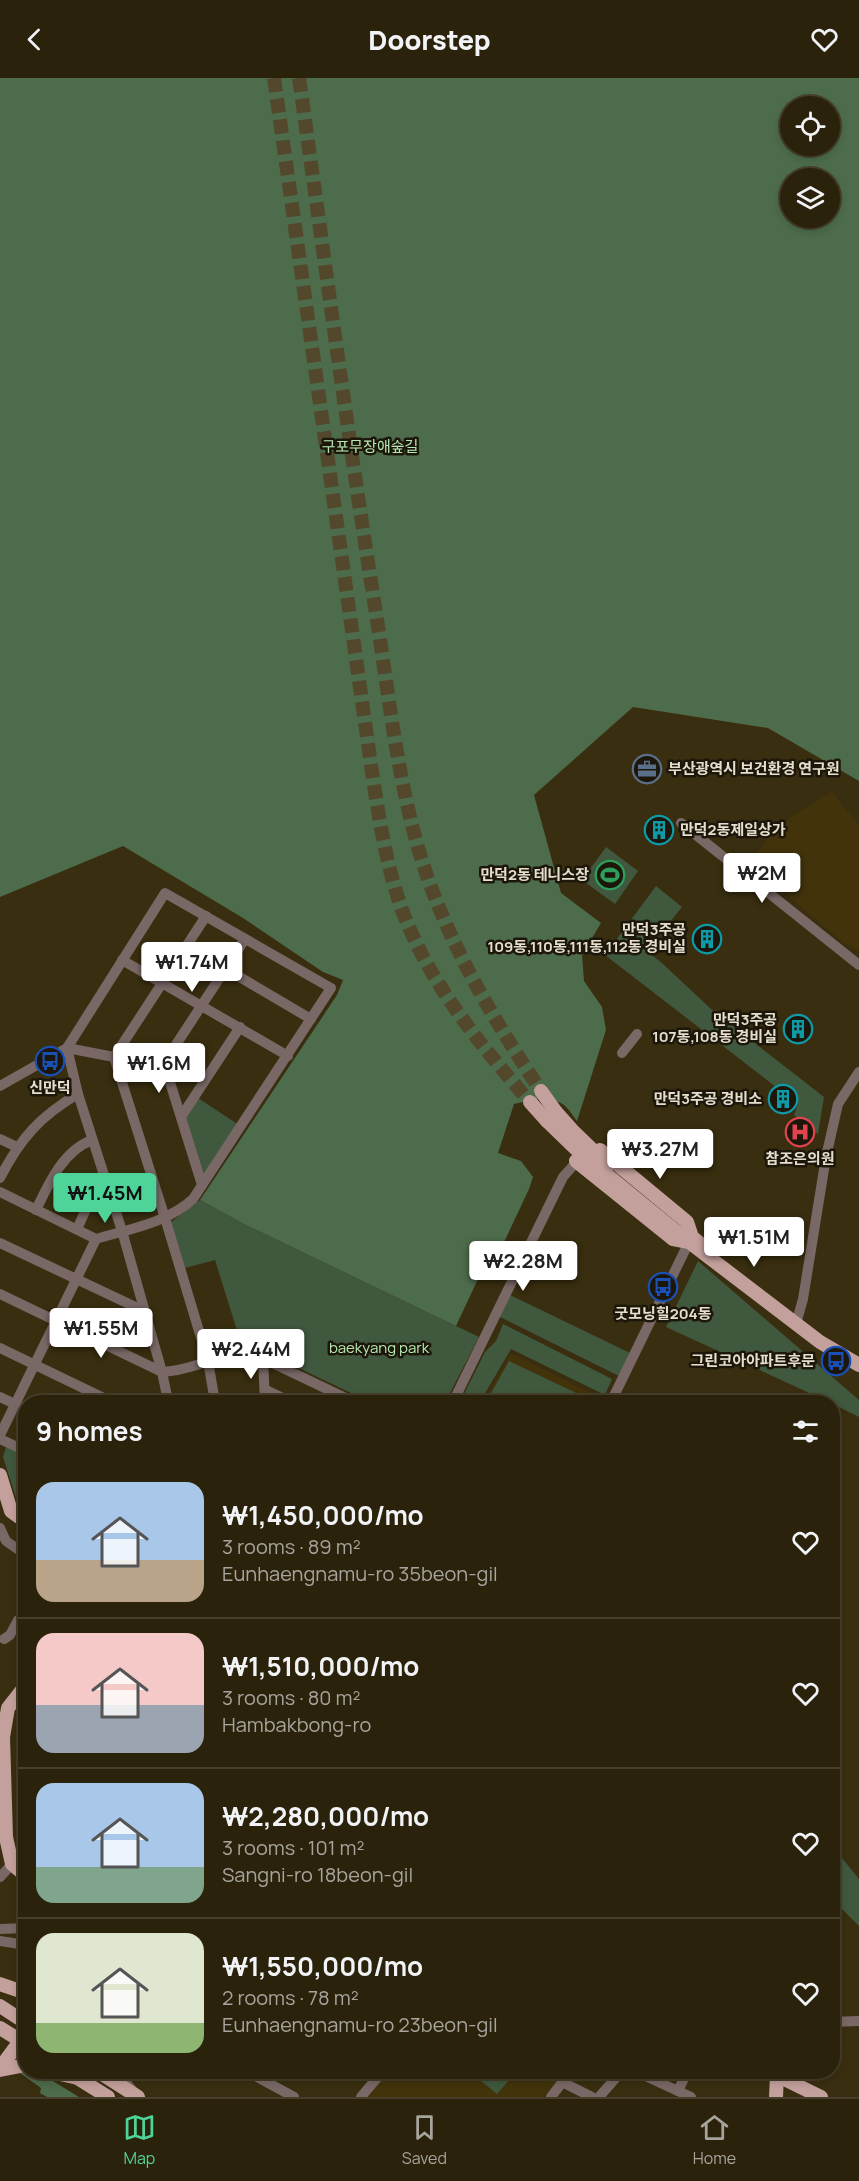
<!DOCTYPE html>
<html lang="en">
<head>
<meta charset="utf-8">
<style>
  :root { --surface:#2b220b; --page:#372f19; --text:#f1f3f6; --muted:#a6a49d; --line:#473f2c; --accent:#4ed399 }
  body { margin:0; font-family:Manrope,"Noto Sans KR",sans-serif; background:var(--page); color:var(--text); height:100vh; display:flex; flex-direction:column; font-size:22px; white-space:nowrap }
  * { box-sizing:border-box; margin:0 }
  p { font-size:20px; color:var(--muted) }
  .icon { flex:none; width:33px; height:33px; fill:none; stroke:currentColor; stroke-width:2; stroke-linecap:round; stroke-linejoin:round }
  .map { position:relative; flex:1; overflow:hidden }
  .drawer { position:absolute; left:18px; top:1317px; width:822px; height:684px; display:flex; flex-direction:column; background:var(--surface); border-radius:24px; box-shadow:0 3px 9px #0003,0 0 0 2px var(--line) }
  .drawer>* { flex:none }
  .controls { position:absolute; left:780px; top:18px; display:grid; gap:12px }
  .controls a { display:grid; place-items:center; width:60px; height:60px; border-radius:50%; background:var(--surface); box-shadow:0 3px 9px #0003,0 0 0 2px var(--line); font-size:30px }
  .price { position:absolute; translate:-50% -51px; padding:0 14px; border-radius:6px; background:#fff; color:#222; font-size:20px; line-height:39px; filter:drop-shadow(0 2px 3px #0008) }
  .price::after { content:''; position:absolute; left:50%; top:36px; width:18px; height:14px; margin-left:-9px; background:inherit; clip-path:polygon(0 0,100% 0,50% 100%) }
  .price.selected { background:var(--accent); color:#111 }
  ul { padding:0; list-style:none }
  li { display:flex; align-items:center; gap:18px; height:150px; padding:0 18px }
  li+li { border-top:2px solid var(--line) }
  li span { display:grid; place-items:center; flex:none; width:168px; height:120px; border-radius:18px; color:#555 }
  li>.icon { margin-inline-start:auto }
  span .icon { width:72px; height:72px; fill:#fffc; stroke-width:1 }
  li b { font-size:26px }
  h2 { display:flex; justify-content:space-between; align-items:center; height:72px; padding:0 18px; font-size:26px }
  header { display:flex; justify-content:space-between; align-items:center; height:78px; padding:0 18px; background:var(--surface); font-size:27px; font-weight:800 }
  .menu { display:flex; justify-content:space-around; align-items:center; height:84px; border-top:2px solid var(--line); background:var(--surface); font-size:16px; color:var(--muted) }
  .menu a { display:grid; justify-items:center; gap:3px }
  .menu .selected { color:var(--accent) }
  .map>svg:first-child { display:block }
  .built { fill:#42330b }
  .green { fill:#40583e }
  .forest { fill:#4d6c4b; fill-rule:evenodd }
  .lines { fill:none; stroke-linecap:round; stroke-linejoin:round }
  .major-tunnel { stroke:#53482c; stroke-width:14; stroke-dasharray:14 7; stroke-linecap:butt }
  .minor { stroke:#796866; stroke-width:10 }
  .major { stroke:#c3a09c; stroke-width:14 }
  .major-bridge { stroke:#c3a09c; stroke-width:14 }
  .labels { text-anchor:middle; stroke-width:5; stroke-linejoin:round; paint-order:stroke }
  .park-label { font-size:15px; fill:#b4e8b0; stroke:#1c170a }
  .poi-label { font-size:15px; font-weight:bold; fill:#e5decd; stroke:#1c170a; text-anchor:end }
</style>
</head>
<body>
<header><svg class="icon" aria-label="back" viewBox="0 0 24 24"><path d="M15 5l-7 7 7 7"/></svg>Doorstep<svg class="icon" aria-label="heart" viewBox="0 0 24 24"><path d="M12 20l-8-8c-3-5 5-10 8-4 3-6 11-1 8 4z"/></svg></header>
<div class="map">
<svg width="859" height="2019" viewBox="0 0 859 2019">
  <rect width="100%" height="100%" fill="#392e0f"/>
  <!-- built -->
  <g class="built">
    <path d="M832,714l27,33v126l-15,-8 -91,-76 3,-13 20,-25 13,-11z"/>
    <path d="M511,1275l92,46 -2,3h-118z"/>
    <path d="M388,1994h176l-20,25h-176z"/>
  </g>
  <!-- green -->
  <g class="green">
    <path d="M606,769l32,24 -23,33 -33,-24z"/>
    <path d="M656,808l26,21 -15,19 -6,-4 -19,25 21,17 48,45 113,88 -6,37 -24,-19 4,-11 -193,-149z"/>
    <path d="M198,1020l41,27 -34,50 -4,-3 -16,-52z"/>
    <path d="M200,1122l42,23 237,114 -29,56 -9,9h-71l-130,-62 -25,-80 -30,8 -14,-46z"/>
    <path d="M698,1183l161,139v17l-26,-13 -1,-2h-3l-163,-75z"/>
    <path d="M506,1215l124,60 -11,23 -123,-61z"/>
    <path d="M503,1246l109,55 -7,16 -94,-46 -31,53h-20l25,-50 11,-11z"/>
    <path d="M509,1283l84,40 -107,1z"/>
    <path d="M6,1369l19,6v57l-7,-6 -15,-47z"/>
    <path d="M833,1769l26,32v47l-26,-26z"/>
    <path d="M470,1994h46l-19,22z"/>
  </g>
  <!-- forest -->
  <g class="forest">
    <path d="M0,0h859v703l-91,-53 -135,-21 -99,88 27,98 40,30 -19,32 2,26 18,26 4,23 -29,91c-4,-5 -8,-12 -13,-16 -14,-10 -35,-5 -50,-1l-16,49 23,8 12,16 -4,12 -39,83 -13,9 -21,45 -214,-103 -42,-23 137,-205 6,-15 -20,-8 -80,-54 -120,-72 -123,51zM790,28h40v40h-40zM790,100h40v40h-40z"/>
    <path d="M26,1994h12l41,25h-32l-7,-4 1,-5 -21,-15z"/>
  </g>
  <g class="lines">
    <!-- major-tunnel -->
    <g class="major-tunnel">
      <path d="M274,0l98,694c7,46 14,92 29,135 27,75 78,136 129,195"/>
      <path d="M299,0c25,176 48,353 76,529 13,81 21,165 44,244 26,87 72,165 122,240"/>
    </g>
    <!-- minor -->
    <g class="minor">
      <path d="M681,745l178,142"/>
      <path d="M122,882l166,96"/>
      <path d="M226,891l85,50"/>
      <path d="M622,975l15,-19"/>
      <path d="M114,979l51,161 43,143 7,41"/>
      <path d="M114,979l92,-141"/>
      <path d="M164,985l81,-124"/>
      <path d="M164,985l38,122"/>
      <path d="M0,1008l67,-38 47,9 50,6"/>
      <path d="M181,1039l59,-90"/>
      <path d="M0,1061l17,8"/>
      <path d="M0,1100c20,-39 40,-62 78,-84"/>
      <path d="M0,1114l96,47c33,-10 71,-16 97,-40l138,-211 -166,-95 -98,155 11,46 44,137 40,141 5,24 -3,6"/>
      <path d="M36,1132c13,-27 27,-59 56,-70"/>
      <path d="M77,1151c8,-16 13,-36 30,-43"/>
      <path d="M0,1165l144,68"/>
      <path d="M0,1216l162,78c28,-2 54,-14 79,-24l113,54"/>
      <path d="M796,1246l7,-25 23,-142 12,-53 21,-32"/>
      <path d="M0,1270l112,54"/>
      <path d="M263,1280l2,44"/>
      <path d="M266,1312l25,12"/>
      <path d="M0,1319l26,12"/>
      <path d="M450,1324l5,-4 108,-221 17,-19"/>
      <path d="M611,1324l78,-160"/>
      <path d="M0,1357l96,-196"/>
      <path d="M0,1361l26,12"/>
      <path d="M0,1450l6,13 20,14"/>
      <path d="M26,1515v25"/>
      <path d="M4,1561l6,-4 8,-15 7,-2"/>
      <path d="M0,1799l12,-13"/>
      <path d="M0,1851l26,-1"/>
      <path d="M0,1863l26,4"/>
      <path d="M832,1944l27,-1"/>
      <path d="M117,1994l15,18"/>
      <path d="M248,1994l46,25"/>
      <path d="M637,1994l54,25"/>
      <path d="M562,2004l30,15"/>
      <path d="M678,2013l9,-19"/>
      <path d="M361,2019l21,-25"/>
      <path d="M551,2019l19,-25"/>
      <path d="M599,2019l22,-25"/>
    </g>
    <!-- major -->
    <g class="major">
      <path d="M541,1013l15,21"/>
      <path d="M530,1024l17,19"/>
      <path d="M600,1072l87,72 5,15 11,9"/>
      <path d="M576,1083l97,78 16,3 131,100 39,23"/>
      <path d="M0,1397l11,36 15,11"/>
      <path d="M26,1607l-18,23 -5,29 3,100 6,27 14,12"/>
      <path d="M0,1906l26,9"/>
      <path d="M0,1928l26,17"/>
      <path d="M0,1950l26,16"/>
      <path d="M0,1990l26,-35"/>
      <path d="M0,1992l26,-5"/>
      <path d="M51,1994l27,6"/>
      <path d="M68,1994l40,25"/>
      <path d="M99,1994l39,25"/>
      <path d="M770,1994l51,25"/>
      <path d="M776,2019l1,-22"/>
    </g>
    <!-- major-bridge -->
    <g class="major-bridge">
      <path d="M556,1034l16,18 36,35"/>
      <path d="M547,1043l32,31 110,90"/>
    </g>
  </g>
  <!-- icons -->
  <defs>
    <g id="office-ring" transform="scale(1.5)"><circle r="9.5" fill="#1c170a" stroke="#5c6f8a" stroke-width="1.5"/><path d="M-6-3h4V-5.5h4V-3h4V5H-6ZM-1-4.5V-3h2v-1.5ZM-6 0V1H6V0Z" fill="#5c6f8a"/></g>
    <g id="building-ring" transform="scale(1.5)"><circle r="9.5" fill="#1c170a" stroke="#0f9aa8" stroke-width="1.5"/><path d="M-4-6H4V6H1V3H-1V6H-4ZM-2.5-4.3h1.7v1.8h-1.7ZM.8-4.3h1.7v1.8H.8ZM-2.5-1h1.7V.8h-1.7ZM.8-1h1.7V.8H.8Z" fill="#0f9aa8"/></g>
    <g id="stadium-ring" transform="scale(1.5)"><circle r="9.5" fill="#1c170a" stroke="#2e9e5b" stroke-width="1.5"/><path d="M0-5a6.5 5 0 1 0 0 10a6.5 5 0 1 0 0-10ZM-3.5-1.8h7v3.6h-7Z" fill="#2e9e5b"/></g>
    <g id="bus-ring" transform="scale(1.5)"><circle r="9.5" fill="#1c170a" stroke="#1a4fb4" stroke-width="1.5"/><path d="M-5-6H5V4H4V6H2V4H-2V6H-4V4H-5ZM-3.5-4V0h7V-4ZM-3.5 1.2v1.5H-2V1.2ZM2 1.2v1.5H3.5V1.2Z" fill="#1a4fb4"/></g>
    <g id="hospital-ring" transform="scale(1.5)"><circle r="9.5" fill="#1c170a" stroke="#e0444e" stroke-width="1.5"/><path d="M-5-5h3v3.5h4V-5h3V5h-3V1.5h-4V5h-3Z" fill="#e0444e"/></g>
  </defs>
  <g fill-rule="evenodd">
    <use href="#office-ring" x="647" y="691"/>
    <use href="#building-ring" x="659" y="752"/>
    <use href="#stadium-ring" x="610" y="797"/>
    <use href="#building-ring" x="707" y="861"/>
    <use href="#building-ring" x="798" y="951"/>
    <use href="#bus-ring" x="50" y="983"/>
    <use href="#building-ring" x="783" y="1021"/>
    <use href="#hospital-ring" x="800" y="1054"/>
    <use href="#bus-ring" x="663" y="1209"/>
    <use href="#bus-ring" x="836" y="1283"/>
  </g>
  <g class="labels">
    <!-- park labels -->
    <g class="park-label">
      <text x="370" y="374">구포무장애숲길</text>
      <text x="379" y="1275">baekyang park</text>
    </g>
    <!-- poi labels -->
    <g class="poi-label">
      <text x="668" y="696" text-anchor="start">부산광역시 보건환경 연구원</text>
      <text x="680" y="757" text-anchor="start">만덕2동제일상가</text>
      <text x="589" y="802">만덕2동 테니스장</text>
      <text x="686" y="857">만덕3주공<tspan x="686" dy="17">109동,110동,111동,112동 경비실</tspan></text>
      <text x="777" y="947">만덕3주공<tspan x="777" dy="17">107동,108동 경비실</tspan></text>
      <text x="50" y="1015" text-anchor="middle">신만덕</text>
      <text x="762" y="1026">만덕3주공 경비소</text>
      <text x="800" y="1086" text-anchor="middle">참조은의원</text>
      <text x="663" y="1241" text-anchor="middle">굿모닝힐204동</text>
      <text x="815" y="1288">그린코아아파트후문</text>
    </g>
  </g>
</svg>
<div class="controls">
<a><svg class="icon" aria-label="locate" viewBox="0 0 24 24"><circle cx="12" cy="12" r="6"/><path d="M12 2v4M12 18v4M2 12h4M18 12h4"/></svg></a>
<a><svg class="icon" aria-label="layers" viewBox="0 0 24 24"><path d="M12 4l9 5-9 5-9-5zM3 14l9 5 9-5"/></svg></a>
</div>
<b class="price" style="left:762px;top:826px">₩2M</b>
<b class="price" style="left:192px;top:915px">₩1.74M</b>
<b class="price" style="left:159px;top:1016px">₩1.6M</b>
<b class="price" style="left:660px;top:1102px">₩3.27M</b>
<b class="price selected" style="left:105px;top:1146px">₩1.45M</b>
<b class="price" style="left:754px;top:1190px">₩1.51M</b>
<b class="price" style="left:523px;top:1214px">₩2.28M</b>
<b class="price" style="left:101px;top:1281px">₩1.55M</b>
<b class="price" style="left:251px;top:1302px">₩2.44M</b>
<section class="drawer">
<h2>9 homes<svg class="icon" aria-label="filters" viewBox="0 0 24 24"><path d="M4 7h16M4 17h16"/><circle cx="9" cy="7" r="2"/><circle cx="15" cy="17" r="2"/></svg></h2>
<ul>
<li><span style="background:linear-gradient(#a9c7e8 65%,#b9a48a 0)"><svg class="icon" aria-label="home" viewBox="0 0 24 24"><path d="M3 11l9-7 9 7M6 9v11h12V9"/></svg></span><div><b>₩1,450,000/mo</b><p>3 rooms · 89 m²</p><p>Eunhaengnamu-ro 35beon-gil</p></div><svg class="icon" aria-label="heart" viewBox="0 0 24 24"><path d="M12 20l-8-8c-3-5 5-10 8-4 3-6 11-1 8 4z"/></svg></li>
<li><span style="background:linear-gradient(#f6c9c9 60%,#9aa5b1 0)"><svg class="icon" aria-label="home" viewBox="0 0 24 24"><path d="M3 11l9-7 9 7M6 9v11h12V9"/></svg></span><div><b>₩1,510,000/mo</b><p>3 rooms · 80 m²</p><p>Hambakbong-ro</p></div><svg class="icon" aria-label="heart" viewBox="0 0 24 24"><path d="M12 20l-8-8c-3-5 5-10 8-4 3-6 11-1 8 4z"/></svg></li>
<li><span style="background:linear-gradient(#a9c7e8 70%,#7fa58c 0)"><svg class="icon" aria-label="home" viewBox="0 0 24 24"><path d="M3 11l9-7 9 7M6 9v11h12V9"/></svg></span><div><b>₩2,280,000/mo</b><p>3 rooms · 101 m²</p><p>Sangni-ro 18beon-gil</p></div><svg class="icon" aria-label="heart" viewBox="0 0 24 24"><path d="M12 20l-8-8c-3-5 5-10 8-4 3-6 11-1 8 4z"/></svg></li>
<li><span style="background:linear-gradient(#dfe7d0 75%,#8fb573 0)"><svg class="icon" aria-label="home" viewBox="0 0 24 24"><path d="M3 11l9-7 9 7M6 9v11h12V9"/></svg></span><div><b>₩1,550,000/mo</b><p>2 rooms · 78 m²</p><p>Eunhaengnamu-ro 23beon-gil</p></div><svg class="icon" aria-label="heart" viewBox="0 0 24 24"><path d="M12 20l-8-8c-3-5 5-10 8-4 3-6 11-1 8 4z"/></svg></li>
</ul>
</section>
</div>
<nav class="menu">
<a class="selected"><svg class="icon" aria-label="map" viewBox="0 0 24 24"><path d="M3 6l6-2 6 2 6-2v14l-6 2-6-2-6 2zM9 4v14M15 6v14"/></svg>Map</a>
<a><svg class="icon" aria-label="saved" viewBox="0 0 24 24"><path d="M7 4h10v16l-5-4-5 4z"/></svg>Saved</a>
<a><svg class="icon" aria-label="home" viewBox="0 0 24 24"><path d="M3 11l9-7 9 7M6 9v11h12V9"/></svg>Home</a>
</nav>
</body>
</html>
